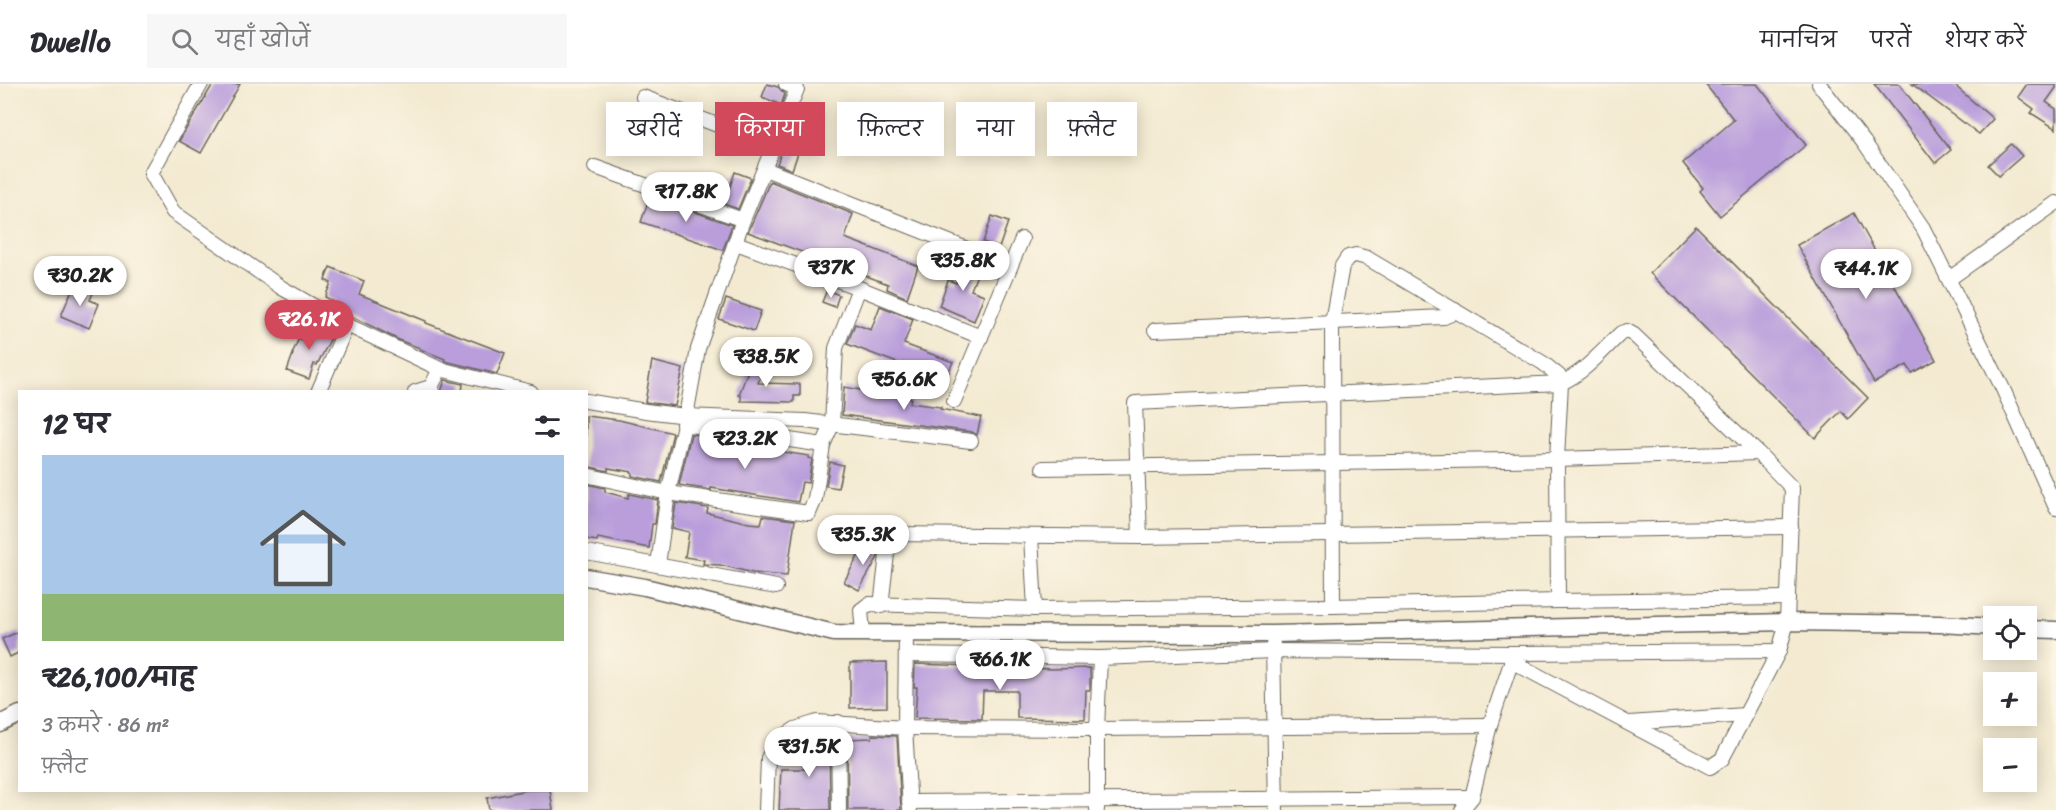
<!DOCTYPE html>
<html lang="hi">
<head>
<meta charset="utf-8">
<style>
  :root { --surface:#fff; --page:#f7f7f7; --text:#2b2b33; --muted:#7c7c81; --line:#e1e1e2; --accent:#d1495b }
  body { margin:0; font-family:Sriracha,"Playpen Sans Deva",sans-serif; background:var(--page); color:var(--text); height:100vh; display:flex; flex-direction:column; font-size:22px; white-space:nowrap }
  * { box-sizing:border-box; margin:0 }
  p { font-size:20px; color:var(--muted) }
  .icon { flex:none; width:33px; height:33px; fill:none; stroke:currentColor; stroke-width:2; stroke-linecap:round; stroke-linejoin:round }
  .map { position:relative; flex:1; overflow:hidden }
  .drawer { position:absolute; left:18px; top:306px; width:570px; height:402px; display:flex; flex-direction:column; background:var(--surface); border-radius:0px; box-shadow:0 3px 15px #0003 }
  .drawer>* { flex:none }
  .hud { position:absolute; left:606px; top:18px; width:570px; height:54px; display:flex; gap:12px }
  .tools { position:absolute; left:1983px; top:522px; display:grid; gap:12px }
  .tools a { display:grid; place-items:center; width:54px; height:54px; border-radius:0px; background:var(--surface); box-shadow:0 3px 15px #0003; font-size:30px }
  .price { position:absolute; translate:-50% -51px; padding:0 14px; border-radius:21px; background:#fff; color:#222; font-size:20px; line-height:39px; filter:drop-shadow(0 2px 3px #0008) }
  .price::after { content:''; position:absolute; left:50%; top:36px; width:18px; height:14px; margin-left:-9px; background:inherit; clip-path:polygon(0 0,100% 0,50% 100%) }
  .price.current { background:var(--accent); color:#fff }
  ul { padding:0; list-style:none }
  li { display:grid; align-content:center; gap:12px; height:318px; padding:0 24px }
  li+li { border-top:2px solid var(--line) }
  li span { display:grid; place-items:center; height:186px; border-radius:0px; color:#555 }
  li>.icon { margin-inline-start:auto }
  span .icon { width:108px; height:108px; fill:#fffc; stroke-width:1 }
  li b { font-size:26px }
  h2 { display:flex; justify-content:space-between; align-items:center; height:72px; padding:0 24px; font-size:26px }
  .chip { padding:0 21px; border-radius:0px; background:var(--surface); box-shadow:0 3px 15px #0003; font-size:21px; line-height:54px }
  .chip.current { background:var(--accent); color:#fff }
  header { display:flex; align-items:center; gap:36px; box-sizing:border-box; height:84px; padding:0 30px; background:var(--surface); border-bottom:2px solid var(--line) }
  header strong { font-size:28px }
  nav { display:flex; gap:33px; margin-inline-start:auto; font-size:21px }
  .search { width:420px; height:54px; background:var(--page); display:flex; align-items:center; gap:15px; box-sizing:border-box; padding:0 21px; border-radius:0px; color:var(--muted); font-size:22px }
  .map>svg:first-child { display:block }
  .building { fill:#b99edb }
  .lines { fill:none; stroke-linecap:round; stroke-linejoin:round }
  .minor-casing { stroke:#67645b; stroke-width:16 }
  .tertiary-casing { stroke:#67645b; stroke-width:19 }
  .minor { stroke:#fff; stroke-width:14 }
  .tertiary { stroke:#fff; stroke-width:16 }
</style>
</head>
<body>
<header>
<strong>Dwello</strong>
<div class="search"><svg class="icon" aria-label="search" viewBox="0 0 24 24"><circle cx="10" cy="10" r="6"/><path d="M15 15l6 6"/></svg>यहाँ खोजें</div>
<nav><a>मानचित्र</a><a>परतें</a><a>शेयर करें</a></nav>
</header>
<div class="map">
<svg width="2056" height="726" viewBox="0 0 2056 726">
  <rect width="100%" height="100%" fill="#fcf5e5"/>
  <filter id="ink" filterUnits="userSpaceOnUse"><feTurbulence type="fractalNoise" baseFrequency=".0167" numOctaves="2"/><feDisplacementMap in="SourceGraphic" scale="12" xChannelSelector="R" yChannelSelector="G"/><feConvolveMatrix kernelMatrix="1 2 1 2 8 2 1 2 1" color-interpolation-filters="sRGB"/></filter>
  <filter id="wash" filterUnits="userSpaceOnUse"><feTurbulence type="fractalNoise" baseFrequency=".008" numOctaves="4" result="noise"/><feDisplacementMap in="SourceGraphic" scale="24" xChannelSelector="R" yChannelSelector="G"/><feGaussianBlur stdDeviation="1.35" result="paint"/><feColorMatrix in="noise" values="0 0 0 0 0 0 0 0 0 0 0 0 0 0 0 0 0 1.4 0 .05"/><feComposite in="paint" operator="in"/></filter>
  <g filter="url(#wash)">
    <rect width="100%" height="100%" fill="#f3ead1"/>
    <g id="blocks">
      <!-- building -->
      <g class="building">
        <path d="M213,0h27l-39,69 -22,-12z"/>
        <path d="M767,0l11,3 7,7 -4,11 -19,-8z"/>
        <path d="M1705,0h52l49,61 -86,71 -20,-25 3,-3 -20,-25 51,-43z"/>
        <path d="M1874,0h25l52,66 -16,13z"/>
        <path d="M1912,0h41l40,35 -14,15z"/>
        <path d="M2027,0h29v4l-10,14 10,7v20l-25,-16 3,-4 -16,-12z"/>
        <path d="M788,50l15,5 -11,31 -15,-6z"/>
        <path d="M2011,60l11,12 -23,20 -11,-11z"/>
        <path d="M735,88l16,6 -13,31 -14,-5z"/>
        <path d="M770,97l83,33 -8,24 73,28 -11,32 -20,-9 1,-5 -140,-52z"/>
        <path d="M650,112l82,29 -9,25 -82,-28z"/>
        <path d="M1854,129l82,147 -24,13 -5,-8 -33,18 -77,-138z"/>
        <path d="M992,132l16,6 -9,26 -16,-6z"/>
        <path d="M1696,142l172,172 -20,21 -7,-8 -26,27 -165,-165z"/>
        <path d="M965,174l16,6 -10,26 13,5 -10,26 -35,-15 9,-26 8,3z"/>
        <path d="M330,183l34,14 -5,13 67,27v2l79,30 -8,21 -52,-13v-2l-25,-10v-1l-19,-7 -70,-35 2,-5 -8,-4 6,-14 -6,-3z"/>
        <path d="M74,201l19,8 -3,7 9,4 -10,24 -28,-12z"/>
        <path d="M827,206l12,5 -4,12 -13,-5z"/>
        <path d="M726,215l35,12 -7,20 -35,-12z"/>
        <path d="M880,222l33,13 -9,25 49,18 -8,19 -98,-37 8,-20 16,6z"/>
        <path d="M312,239l21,11 -16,31 -3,-1 -5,15 -22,-8 6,-17h-1l7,-16 4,2z"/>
        <path d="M752,276l13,4 -7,19 42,1v12h-6v6l-53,-1v-6h-2z"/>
        <path d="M652,277l31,8 -8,37 -30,-4z"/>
        <path d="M445,296l18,4 -1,8h-21z"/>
        <path d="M844,303l17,3v-2l50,10 -1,5 31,4 -1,2 41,8 -4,18 -5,-3 -130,-17z"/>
        <path d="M586,332l33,4 54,13 -12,49 -29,-6v-4l-24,-4v3l-22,-5z"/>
        <path d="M691,350l14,2 -2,6 28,6 26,5 1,-5 51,8 -1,2 4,1 -4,24 -6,-1 -4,20 -87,-14v2l-32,-5z"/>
        <path d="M830,378l13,3 -5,23 -12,-2z"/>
        <path d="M586,400l19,4v4l23,6 1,-4 29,6 -3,24h-3l-3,24 -51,-10 -1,3 -11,-2z"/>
        <path d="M676,419l32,5 -1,5 42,10 12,1 2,-8 32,4 -8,56 -34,-3 -33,-8 -17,-1 1,-4 -19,-3 4,-25 -17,-4z"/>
        <path d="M866,458l13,7 -1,8 -19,33 -15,-8z"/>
        <path d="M20,547v21l-10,5 -8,-18z"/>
        <path d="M887,578v45l-37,1v-45z"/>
        <path d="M915,580l137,5 38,-1v22h-4l-1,29 -68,-1v-27h-34l-1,28 -67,-1 2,-31h-3z"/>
        <path d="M817,648h12l1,78h-51l2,-41h25v-34z"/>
        <path d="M872,651l25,1 4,74h-53l-1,-71 25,-1z"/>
        <path d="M527,706h23l3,20h-64l-2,-12z"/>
      </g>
    </g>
  </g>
  <g filter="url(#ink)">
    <use href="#blocks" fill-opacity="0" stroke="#67645b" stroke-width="1.5"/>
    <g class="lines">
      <!-- minor casing -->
      <g class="minor-casing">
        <g id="minor">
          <path d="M201,0l-50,89 22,39 109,76 65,37 93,44 91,23"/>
          <path d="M1819,0l45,58 59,86 80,161 53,119"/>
          <path d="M643,13l130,49"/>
          <path d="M595,83l148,53"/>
          <path d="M765,85l245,97"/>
          <path d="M736,159l123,45 122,49"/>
          <path d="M1949,195l107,-76"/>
          <path d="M1155,246l289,-13 7,-3 4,-4"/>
          <path d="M318,308l29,-67"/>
          <path d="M415,308l16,-5"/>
          <path d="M432,308l-1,-5 9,-18"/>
          <path d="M586,317l60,10 40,5 119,5 166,20"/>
          <path d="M954,317l68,-162"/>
          <path d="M683,340l140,21"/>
          <path d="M1043,384l514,-9 201,-6"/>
          <path d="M586,391l82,18 141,20 6,-14 8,-54 9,-20 4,-77 23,-60"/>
          <path d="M1031,452l4,73"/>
          <path d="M1140,453l-5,-134 426,-20c24,-11 41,-32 60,-50l6,-2 7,4 124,118 34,35 -5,134 -8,29 -57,108 -12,8 -199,-106"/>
          <path d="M586,468l190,35"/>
          <path d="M658,481l10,-72 18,-77 12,-67 45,-129 54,-131 -11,-5"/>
          <path d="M881,522l8,-69 4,-3 247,3 651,-10"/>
          <path d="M1333,522l-1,-284 10,-56 6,-9 8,-2 11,3 176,105 16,13 2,7 -4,76 1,142"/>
          <path d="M863,549l-2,-23 8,-6 166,5 298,-3 225,-5 230,-3"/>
          <path d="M906,550l-1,94 5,81"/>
          <path d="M1273,560l3,166"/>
          <path d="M907,571l193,3 174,-7 240,2 265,-2"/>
          <path d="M838,638l1,88"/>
          <path d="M1629,639l116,-8"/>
          <path d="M909,718c188,0 375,-5 563,-5"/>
          <path d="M766,726l2,-52 11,-18 16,-11 22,-7 88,6 192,1 393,-4"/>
          <path d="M1097,726v-81l3,-71"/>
          <path d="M1462,726l10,-13 18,-72 24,-71"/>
        </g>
      </g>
      <!-- tertiary casing -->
      <g class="tertiary-casing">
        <g id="tertiary">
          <path d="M586,493l59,10 189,46 439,1 514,-12 152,2 55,3"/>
          <path d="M2026,545l30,1"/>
          <path d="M0,640l20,-10"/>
        </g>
      </g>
      <!-- minor -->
      <use href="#minor" class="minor"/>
      <!-- tertiary -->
      <use href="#tertiary" class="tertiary"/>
    </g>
  </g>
</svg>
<div class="tools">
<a><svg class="icon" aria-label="locate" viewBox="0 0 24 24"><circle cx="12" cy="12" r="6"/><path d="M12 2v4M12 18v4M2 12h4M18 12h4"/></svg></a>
<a>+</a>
<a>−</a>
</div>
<b class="price" style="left:686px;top:139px">₹17.8K</b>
<b class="price" style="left:963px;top:208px">₹35.8K</b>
<b class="price" style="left:831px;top:215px">₹37K</b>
<b class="price" style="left:1866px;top:216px">₹44.1K</b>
<b class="price" style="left:80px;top:223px">₹30.2K</b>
<b class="price current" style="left:309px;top:267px">₹26.1K</b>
<b class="price" style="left:766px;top:304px">₹38.5K</b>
<b class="price" style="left:904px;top:327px">₹56.6K</b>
<b class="price" style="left:745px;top:386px">₹23.2K</b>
<b class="price" style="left:863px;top:482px">₹35.3K</b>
<b class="price" style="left:1000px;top:607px">₹66.1K</b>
<b class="price" style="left:809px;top:694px">₹31.5K</b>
<div class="hud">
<a class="chip">खरीदें</a>
<a class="chip current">किराया</a>
<a class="chip">फ़िल्टर</a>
<a class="chip">नया</a>
<a class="chip">फ़्लैट</a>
</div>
<section class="drawer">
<h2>12 घर<svg class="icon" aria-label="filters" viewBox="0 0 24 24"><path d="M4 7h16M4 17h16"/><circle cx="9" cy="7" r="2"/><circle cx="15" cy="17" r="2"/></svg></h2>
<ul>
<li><span style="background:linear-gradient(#a9c7e8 75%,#8fb573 0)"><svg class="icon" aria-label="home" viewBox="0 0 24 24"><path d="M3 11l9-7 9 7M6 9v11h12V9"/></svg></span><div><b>₹26,100/माह</b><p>3 कमरे · 86 m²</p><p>फ़्लैट</p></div></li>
</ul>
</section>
</div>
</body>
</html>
